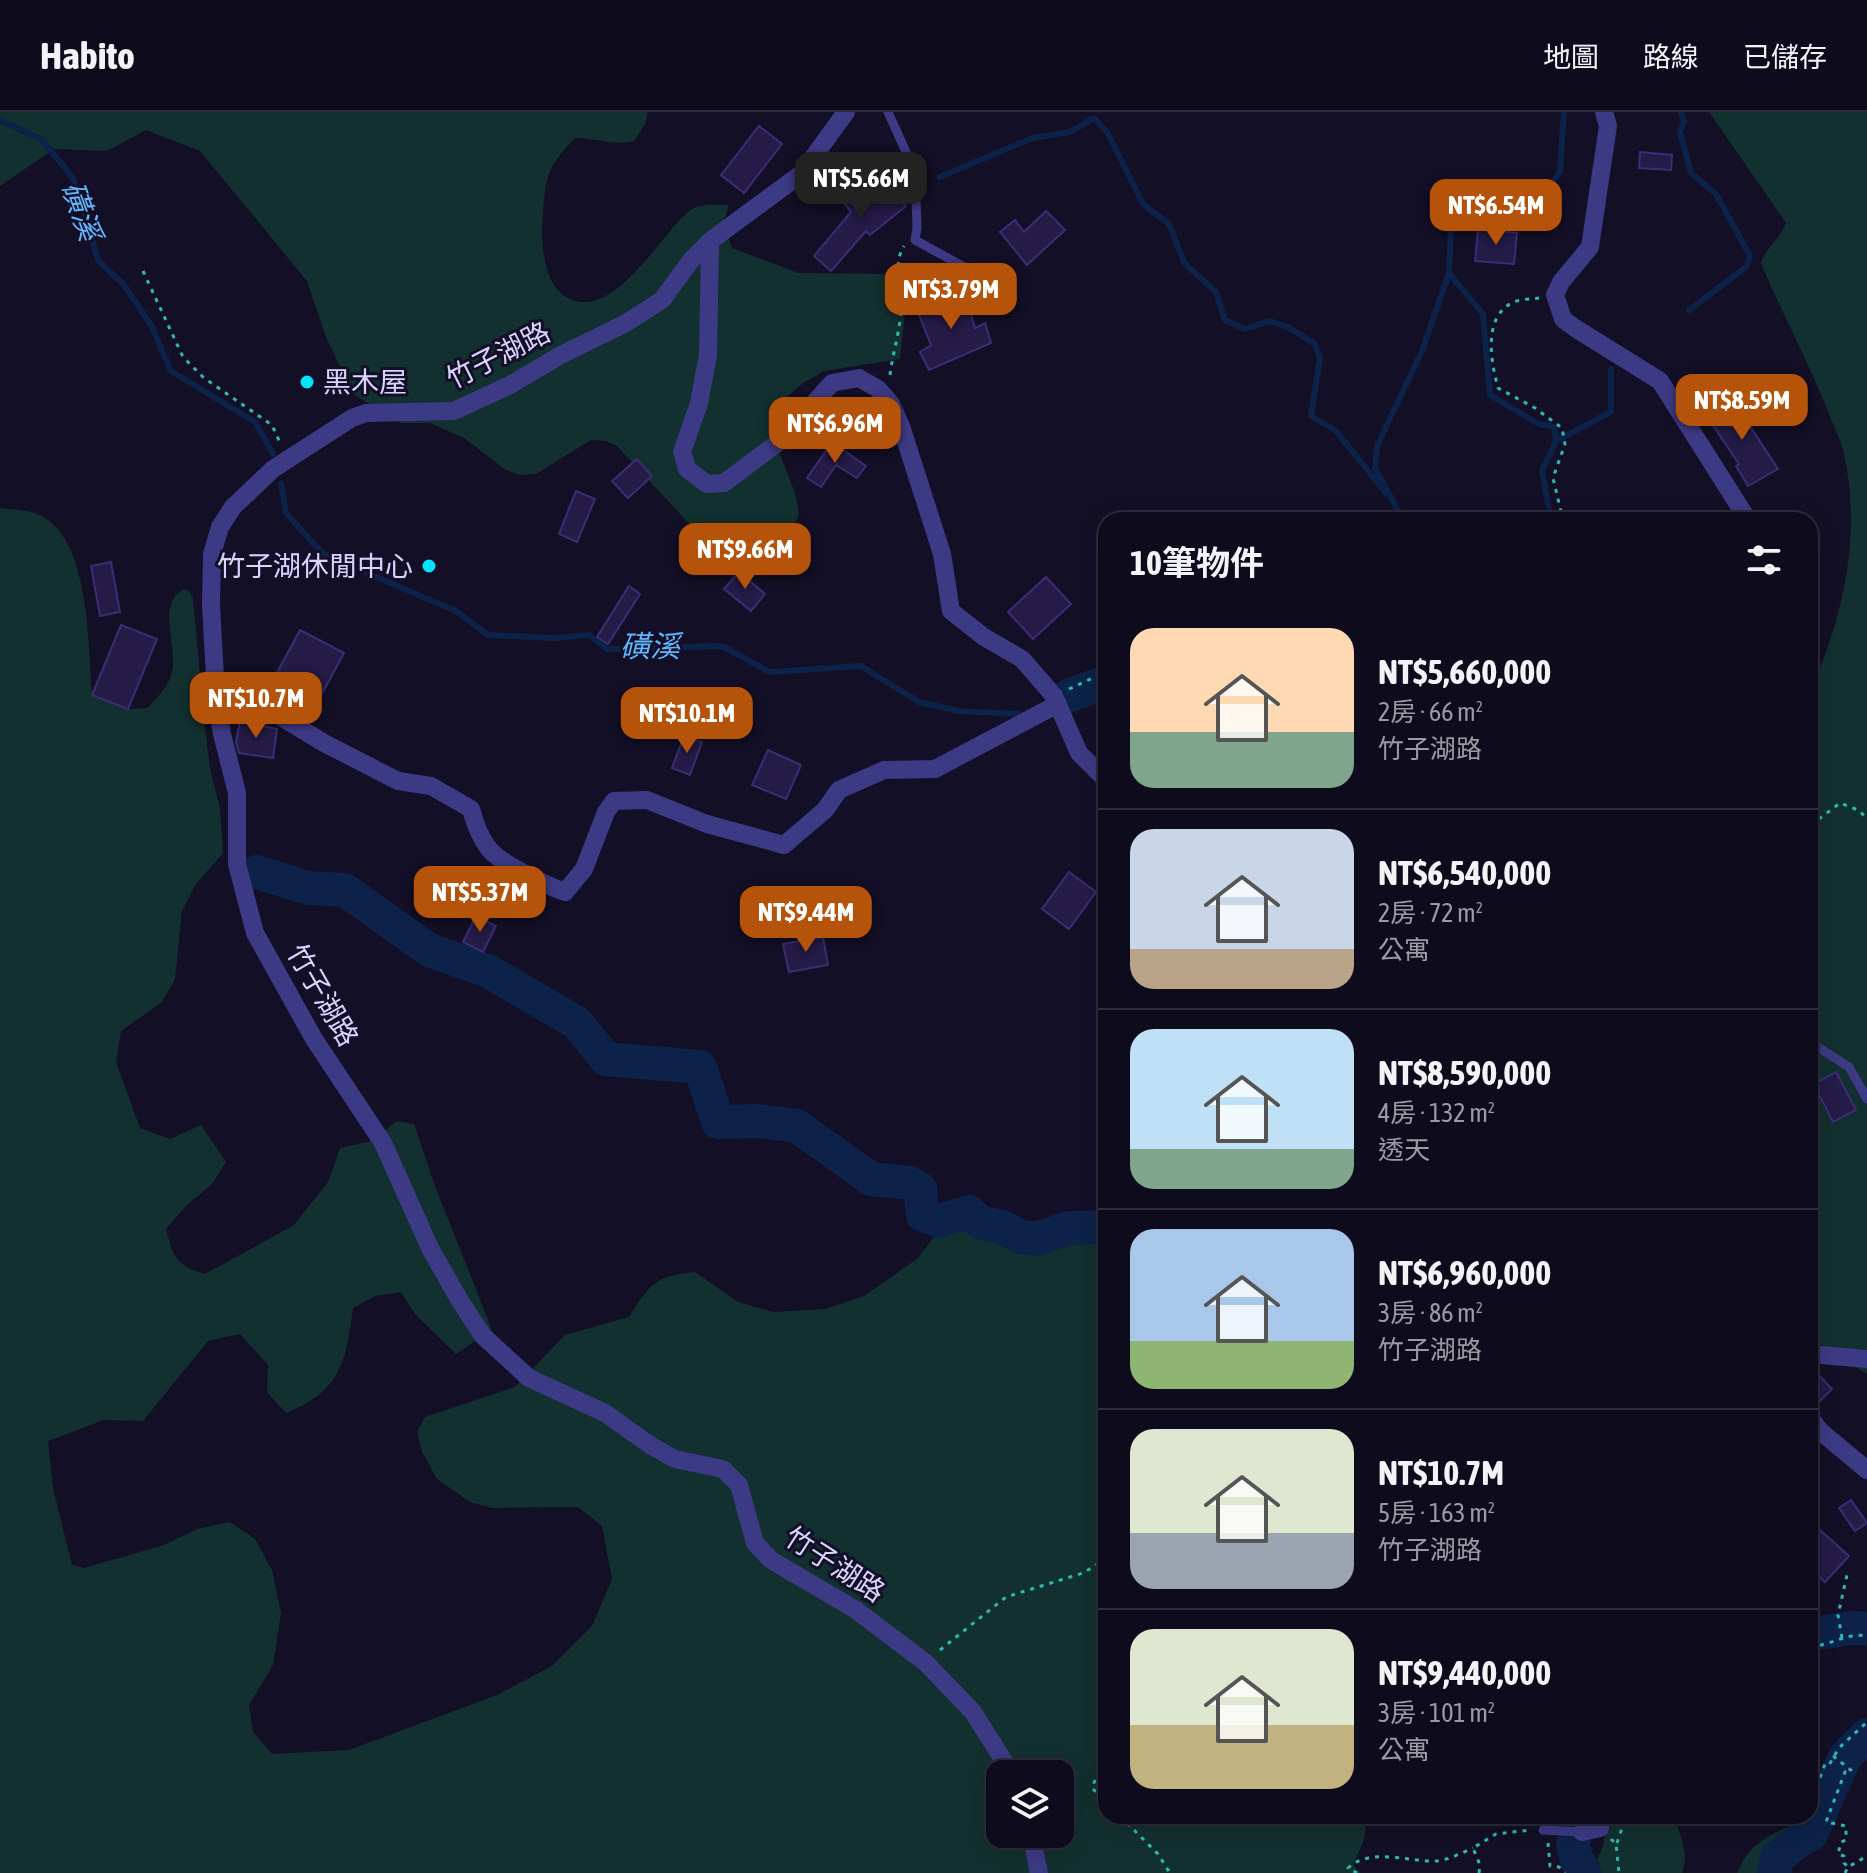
<!DOCTYPE html>
<html lang="zh-TW">
<head>
<meta charset="utf-8">
<style>
  :root { --surface:#0e0b1c; --page:#171425; --text:#f1f3f6; --muted:#9b9ba3; --line:#2e2b3b; --accent:#b45309 }
  body { margin:0; font-family:"Asap Condensed","Noto Sans TC",sans-serif; background:var(--page); color:var(--text); height:100vh; display:flex; flex-direction:column; font-size:30px; white-space:nowrap }
  * { box-sizing:border-box; margin:0 }
  p { font-size:26px; color:var(--muted) }
  .icon { flex:none; width:44px; height:44px; fill:none; stroke:currentColor; stroke-width:2; stroke-linecap:round; stroke-linejoin:round }
  .map { position:relative; flex:1; overflow:hidden }
  .side { position:absolute; left:1098px; top:400px; width:720px; height:1312px; display:flex; flex-direction:column; background:var(--surface); border-radius:24px; box-shadow:0 4px 20px #0003,0 0 0 2px var(--line) }
  .side>* { flex:none }
  .tools { position:absolute; left:986px; top:1648px; display:grid; gap:16px }
  .tools a { display:grid; place-items:center; width:88px; height:88px; border-radius:16px; background:var(--surface); box-shadow:0 4px 20px #0003,0 0 0 2px var(--line); font-size:40px }
  .price { position:absolute; translate:-50% -68px; padding:0 18px; border-radius:16px; background:var(--accent); color:#fff; font-size:26px; line-height:52px; filter:drop-shadow(0 2px 4px #0008) }
  .price::after { content:''; position:absolute; left:50%; top:48px; width:24px; height:18px; margin-left:-12px; background:inherit; clip-path:polygon(0 0,100% 0,50% 100%) }
  .price.selected { background:#222; color:#fff }
  ul { padding:0; list-style:none }
  li { display:flex; align-items:center; gap:24px; height:200px; padding:0 32px }
  li+li { border-top:2px solid var(--line) }
  li span { display:grid; place-items:center; flex:none; width:224px; height:160px; border-radius:24px; color:#555 }
  li>.icon { margin-inline-start:auto }
  span .icon { width:96px; height:96px; fill:#fffc; stroke-width:1 }
  li b { font-size:34px }
  h2 { display:flex; justify-content:space-between; align-items:center; height:96px; padding:0 32px; font-size:34px }
  header { display:flex; align-items:center; gap:48px; box-sizing:border-box; height:112px; padding:0 40px; background:var(--surface); border-bottom:2px solid var(--line) }
  header strong { font-size:38px }
  nav { display:flex; gap:44px; margin-inline-start:auto; font-size:28px }
  .map>svg:first-child { display:block }
  .green { fill:#12302f; fill-rule:evenodd }
  .lines { fill:none; stroke-linecap:round; stroke-linejoin:round }
  .stream { stroke:#0c2248; stroke-width:6 }
  .river { stroke:#0c2248; stroke-width:34 }
  .building { fill:#241b47; stroke:#3b2d73; stroke-width:2 }
  .path { stroke:#2fb8b0; stroke-width:3; stroke-dasharray:4 6; stroke-linecap:butt }
  .lane { stroke:#3d3a85; stroke-width:9 }
  .street { stroke:#3d3a85; stroke-width:18 }
  .poi-dot { fill:#00e5ff; stroke:#130f26; stroke-width:3 }
  .labels { text-anchor:middle; stroke-width:6; stroke-linejoin:round; paint-order:stroke }
  .street-label { font-size:28px; fill:#d9d4ff; stroke:#130f26 }
  .poi-label { font-size:28px; fill:#d9d4ff; stroke:#130f26; text-anchor:start }
  .water-label { font-size:30px; font-style:italic; fill:#62b6ff; stroke:#130f26 }
</style>
</head>
<body>
<header>
<strong>Habito</strong>
<nav><a>地圖</a><a>路線</a><a>已儲存</a></nav>
</header>
<div class="map">
<svg width="1867" height="1761" viewBox="0 0 1867 1761">
  <rect width="100%" height="100%" fill="#130f26"/>
  <!-- green -->
  <g class="green">
    <path d="M0,0h648l-3,12 -11,17c-17,5 -39,-3 -59,-3 -8,9 -17,18 -23,29 -7,11 -8,34 -9,47 -3,23 0,66 19,80 47,36 97,-58 126,-82 10,-9 27,-7 41,-7l-6,17 9,26 66,25 92,1 17,20 -7,65 -76,12 -21,12 -23,20 -6,12 -3,16 24,62 4,21 -7,15 -52,31 -11,2 -8,-4 -104,-112 -11,-5 -15,-1 -55,34 -16,1 -14,-5 -42,-32 -34,-15h-29l-48,-29 -27,-57 -19,-56 -107,-130 -54,-21 -39,21 -53,-2 -54,37z"/>
    <path d="M1709,0h158v1262l-57,-36v-646c33,-74 52,-157 34,-238 -3,-14 -10,-27 -15,-40 -20,-52 -47,-100 -68,-151 5,-16 19,-24 25,-40z"/>
    <path d="M0,396c13,2 31,2 42,8 48,26 46,129 50,178l36,15 19,-1c11,-11 21,-21 25,-36 6,-25 -17,-70 13,-83l5,3 3,7 11,120 6,49 10,41 3,44 -27,31 -14,27 -7,68 -13,23 -41,29 -5,31 24,66 30,11 31,-14 25,37 -14,22 -25,21 -21,24c8,29 9,36 39,45l89,-49 34,-43 12,-34 31,-7 26,-20 17,3 21,62 57,144 -36,24 -41,-40 -14,-22 -26,4 -22,12c-7,54 -12,83 -67,105l-19,-21 1,-27 -28,-31 -32,7 -65,80 -39,-1 -56,21 5,47 19,77 12,3 80,-23 33,-16 33,-7 25,17 17,31 9,43 -8,52 -24,40 4,27 19,22 77,-4 148,-55 55,-29 40,-40 20,-47 -10,-53 -24,-19 -86,1 -22,-6 -33,-23 -15,-27 -5,-20 8,-15 90,-30 50,-52 64,-18c21,-33 26,-41 66,-45l43,30 35,10 52,-3 39,-13 53,-37 20,-26 23,-12 71,1 37,-9 37,2 1,601h261l-3,24 -11,25 8,8h-1361zM1000,1662h60v60h-60z"/>
    <path d="M1603,1704h71c5,19 16,37 8,57h-93c12,-19 20,-34 14,-57z"/>
    <path d="M1809,1712l15,3c9,20 -11,23 -23,32 -6,3 -10,9 -14,14h-50c11,-30 41,-47 72,-49z"/>
  </g>
  <g class="lines">
    <!-- stream -->
    <g class="stream">
      <path d="M1681,0l3,9 -4,11 11,41 25,21 34,62 -4,11 -57,43"/>
      <path d="M0,8l42,20 31,38 25,82 26,25 27,40 20,46 84,51 18,32"/>
      <path d="M940,65l92,-39 38,-6 24,-14 13,14 36,72 26,20 16,40 31,28 9,28 20,9 24,-8 19,6 27,17 5,14 -9,58 25,15 50,62"/>
      <path d="M1449,161l34,41 7,81 49,29 15,3 2,14"/>
      <path d="M281,372l5,29 37,41 133,57 32,24 67,3 34,-3 18,14 115,-3 48,26 91,-6 58,36 39,9 61,3"/>
      <path d="M1403,408l-28,-52 2,-22 45,-95 27,-78 2,-46 38,-19 35,-5 28,-19 8,-13 4,-59"/>
      <path d="M1551,408l-9,-49 14,-30 55,-29v-43"/>
    </g>
    <!-- river -->
    <g class="river">
      <path d="M1068,584l38,-14"/>
      <path d="M257,760l51,16 37,2 84,60 59,21 89,52 29,36 94,8 18,55 41,-1 38,5 74,53 39,4 10,6 3,26 16,6 30,-9 12,11 22,4 17,10 18,2 30,-11 38,-1"/>
      <path d="M1810,1520c19,4 35,-8 57,-3"/>
      <path d="M1579,1704c-7,25 -10,34 6,57"/>
      <path d="M1774,1761l3,-15 25,-20 9,-4 34,-77 22,-22"/>
    </g>
  </g>
  <!-- building -->
  <g class="building">
    <path d="M759,14l23,18 -38,49 -23,-18z"/>
    <path d="M1640,40l32,3 -1,15 -32,-2z"/>
    <path d="M881,62l25,32 -36,29 -4,-4 -35,40 -17,-15 37,-44 -6,-8z"/>
    <path d="M1046,99l19,19 -38,35 -27,-33 15,-12 9,12z"/>
    <path d="M1478,117l39,4 -3,31 -39,-3z"/>
    <path d="M964,178l11,38 10,-5 6,20 -62,27 -9,-18 11,-7 -14,-35z"/>
    <path d="M1731,285l47,72 -30,17 -12,-20 3,-2 -33,-49z"/>
    <path d="M832,330l34,24 -9,12 -21,-13 -15,22 -14,-9z"/>
    <path d="M637,347l15,17 -24,22 -16,-17z"/>
    <path d="M576,379l19,8 -18,43 -18,-8z"/>
    <path d="M111,450l9,50 -20,4 -9,-50z"/>
    <path d="M739,460l26,22 -14,17 -27,-22z"/>
    <path d="M1046,465l25,27 -38,35 -25,-27z"/>
    <path d="M629,474l11,8 -32,50 -11,-7z"/>
    <path d="M121,513l36,14 -29,70 -36,-14z"/>
    <path d="M300,518l44,23 -27,50 -44,-23z"/>
    <path d="M240,609l37,8 -4,29 -34,-5 -3,-11z"/>
    <path d="M684,624l18,6 -12,33 -18,-7z"/>
    <path d="M768,638l33,15 -15,34 -34,-14z"/>
    <path d="M1069,760l27,20 -27,37 -27,-20z"/>
    <path d="M476,804l20,10 -13,26 -20,-10z"/>
    <path d="M823,825l5,28 -39,7 -6,-28z"/>
    <path d="M1836,960l20,38 -23,12 -19,-38z"/>
    <path d="M1810,1254l22,23 -12,12 -10,-11z"/>
    <path d="M1851,1388l16,23 -12,8 -16,-23z"/>
    <path d="M1810,1409l39,35 -24,26 -15,-13z"/>
  </g>
  <g class="lines">
    <!-- path -->
    <g class="path">
      <path d="M143,159l40,86 21,21 68,47 9,20"/>
      <path d="M1539,186c-8,1 -18,1 -25,4 -32,14 -23,60 -16,86l37,20 27,20 3,16 -12,34 10,42"/>
      <path d="M890,263c3,-25 12,-49 11,-75 0,-20 -8,-36 3,-54"/>
      <path d="M1069,577l37,-17"/>
      <path d="M1810,702l9,5 21,-16 18,7 9,8"/>
      <path d="M1842,1526l-4,-23 9,-40"/>
      <path d="M1810,1534c19,1 36,-14 57,-10"/>
      <path d="M940,1538l66,-53 77,-24 23,-14"/>
      <path d="M1106,1640l-14,36 14,14"/>
      <path d="M1833,1644l19,15 -7,1 -19,50 20,4v14l-5,2 -3,12 6,2v7l4,4"/>
      <path d="M1810,1694l15,-42 4,1 10,-17 28,-26"/>
      <path d="M1120,1704l38,38 12,19"/>
      <path d="M1611,1727l5,5 3,29"/>
      <path d="M1548,1731l2,23 9,1 6,6"/>
      <path d="M1617,1731l9,-27"/>
      <path d="M1357,1761l-9,-5c22,-21 61,-6 88,-7 13,-1 25,-8 37,-13"/>
      <path d="M1479,1761l1,-8 -7,-17 23,-14 34,-4"/>
      <path d="M1845,1761l3,-6 19,-11"/>
    </g>
    <!-- lane -->
    <g class="lane">
      <path d="M888,0l27,60 2,56 -2,12 51,28"/>
      <path d="M1810,930l39,25 18,32"/>
      <path d="M1543,1718l39,2"/>
    </g>
    <!-- street -->
    <g class="street">
      <path d="M846,0l-45,62 -91,67 -18,18 -30,41 -36,23 -67,33 -49,29 -56,26 -88,2 -14,5 -79,51 -40,38 -13,20 -8,27 -1,51 5,91 6,38 15,59v71l18,69 59,106 69,104 47,105 30,53 23,35 46,42 76,35 45,32 25,14 48,10 16,16 16,58 16,17 85,50 70,53 47,49 39,62"/>
      <path d="M1604,0l4,14 -18,121 -29,35 -6,13 8,24 12,9 85,53 88,139"/>
      <path d="M710,129l-2,114 -9,48 -17,49 5,17 20,15 17,-1 56,-42 52,-58 27,-5 19,11 13,15 10,22 41,128 9,57 33,26 38,22 32,37 25,57 27,27"/>
      <path d="M216,584l62,19 46,28 74,38 33,5 40,23c4,14 8,27 18,40 11,14 58,37 76,43l19,-23 22,-57 8,-11 33,-1 60,24 77,21 41,-35 14,-20 45,-20 51,-1 123,-65"/>
      <path d="M1810,1242l57,5"/>
      <path d="M1810,1305l10,14 47,39"/>
      <path d="M1582,1720l18,-4 1,-12"/>
      <path d="M1031,1722l8,39"/>
    </g>
  </g>
  <!-- markers -->
  <g class="poi-dot">
    <circle cx="307" cy="270" r="8"/>
    <circle cx="429" cy="454" r="8"/>
  </g>
  <g class="labels">
    <!-- street labels -->
    <g class="street-label">
      <text transform="translate(498 243) rotate(-27)" y="10">竹子湖路</text>
      <text transform="translate(323 883) rotate(60)" y="10">竹子湖路</text>
      <text transform="translate(835 1452) rotate(33)" y="10">竹子湖路</text>
    </g>
    <!-- poi labels -->
    <g class="poi-label">
      <text x="323" y="280">黑木屋</text>
      <text x="413" y="464" text-anchor="end">竹子湖休閒中心</text>
    </g>
    <!-- water labels -->
    <g class="water-label">
      <text transform="translate(81 99) rotate(70)" y="10">磺溪</text>
      <text x="650" y="545">磺溪</text>
    </g>
  </g>
</svg>
<div class="tools">
<a><svg class="icon" aria-label="layers" viewBox="0 0 24 24"><path d="M12 4l9 5-9 5-9-5zM3 14l9 5 9-5"/></svg></a>
</div>
<b class="price selected" style="left:861px;top:108px">NT$5.66M</b>
<b class="price" style="left:1496px;top:135px">NT$6.54M</b>
<b class="price" style="left:951px;top:219px">NT$3.79M</b>
<b class="price" style="left:1742px;top:330px">NT$8.59M</b>
<b class="price" style="left:835px;top:353px">NT$6.96M</b>
<b class="price" style="left:745px;top:479px">NT$9.66M</b>
<b class="price" style="left:256px;top:628px">NT$10.7M</b>
<b class="price" style="left:687px;top:643px">NT$10.1M</b>
<b class="price" style="left:480px;top:822px">NT$5.37M</b>
<b class="price" style="left:806px;top:842px">NT$9.44M</b>
<section class="side">
<h2>10筆物件<svg class="icon" aria-label="filters" viewBox="0 0 24 24"><path d="M4 7h16M4 17h16"/><circle cx="9" cy="7" r="2"/><circle cx="15" cy="17" r="2"/></svg></h2>
<ul>
<li><span style="background:linear-gradient(#ffd9b3 65%,#7fa58c 0)"><svg class="icon" aria-label="home" viewBox="0 0 24 24"><path d="M3 11l9-7 9 7M6 9v11h12V9"/></svg></span><div><b>NT$5,660,000</b><p>2房 · 66 m²</p><p>竹子湖路</p></div></li>
<li><span style="background:linear-gradient(#c9d6e8 75%,#b9a48a 0)"><svg class="icon" aria-label="home" viewBox="0 0 24 24"><path d="M3 11l9-7 9 7M6 9v11h12V9"/></svg></span><div><b>NT$6,540,000</b><p>2房 · 72 m²</p><p>公寓</p></div></li>
<li><span style="background:linear-gradient(#bfe0f5 75%,#7fa58c 0)"><svg class="icon" aria-label="home" viewBox="0 0 24 24"><path d="M3 11l9-7 9 7M6 9v11h12V9"/></svg></span><div><b>NT$8,590,000</b><p>4房 · 132 m²</p><p>透天</p></div></li>
<li><span style="background:linear-gradient(#a9c7e8 70%,#8fb573 0)"><svg class="icon" aria-label="home" viewBox="0 0 24 24"><path d="M3 11l9-7 9 7M6 9v11h12V9"/></svg></span><div><b>NT$6,960,000</b><p>3房 · 86 m²</p><p>竹子湖路</p></div></li>
<li><span style="background:linear-gradient(#dfe7d0 65%,#9aa5b1 0)"><svg class="icon" aria-label="home" viewBox="0 0 24 24"><path d="M3 11l9-7 9 7M6 9v11h12V9"/></svg></span><div><b>NT$10.7M</b><p>5房 · 163 m²</p><p>竹子湖路</p></div></li>
<li><span style="background:linear-gradient(#dfe7d0 60%,#c2b280 0)"><svg class="icon" aria-label="home" viewBox="0 0 24 24"><path d="M3 11l9-7 9 7M6 9v11h12V9"/></svg></span><div><b>NT$9,440,000</b><p>3房 · 101 m²</p><p>公寓</p></div></li>
</ul>
</section>
</div>
</body>
</html>
